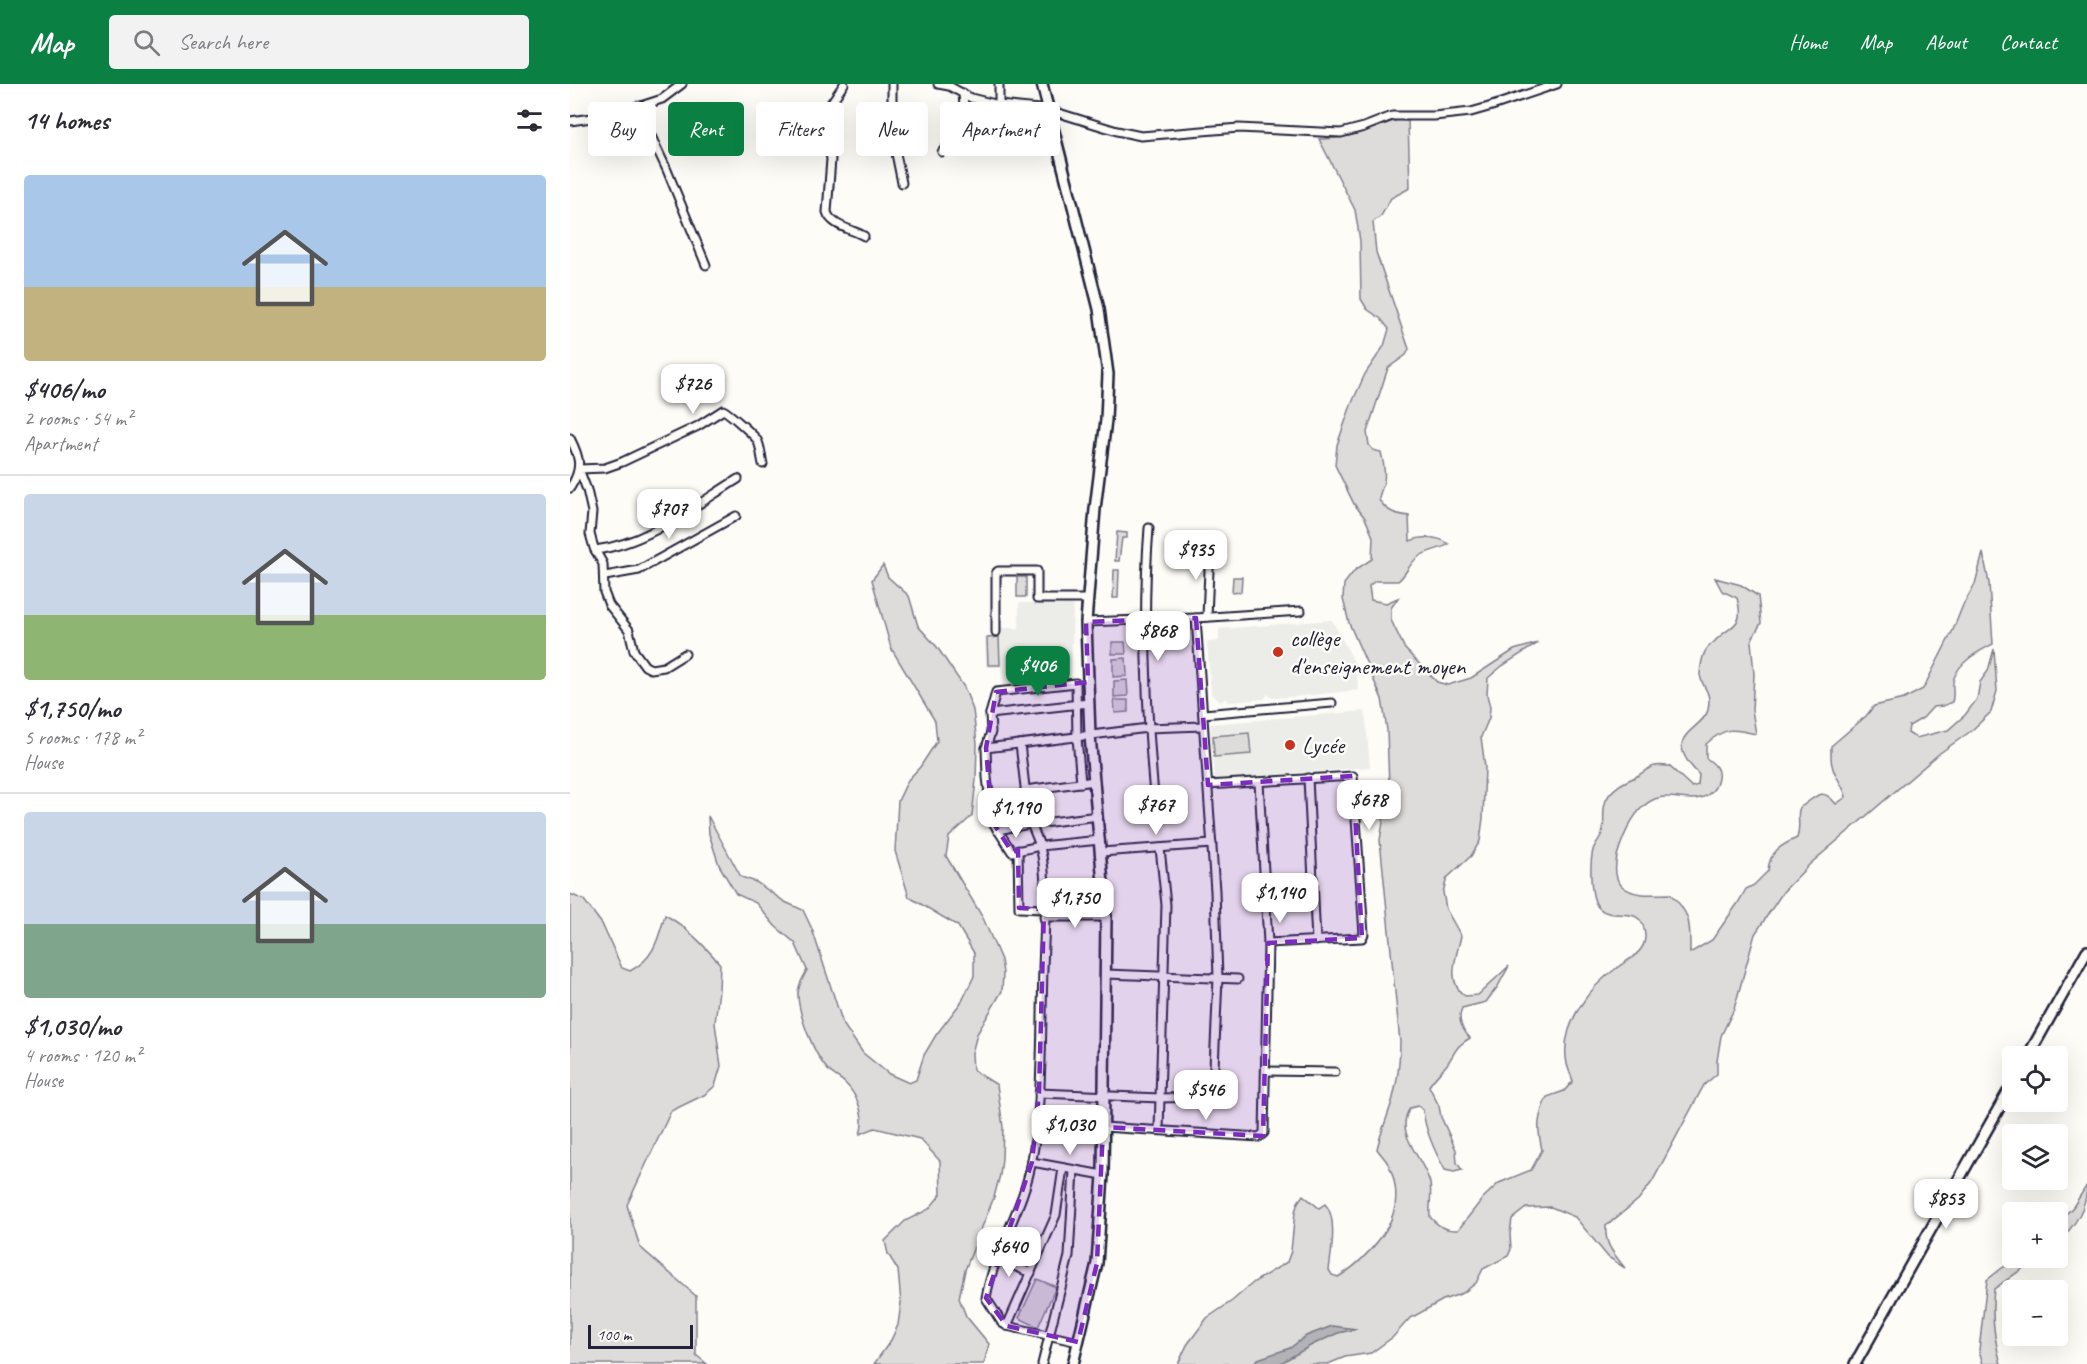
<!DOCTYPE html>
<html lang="en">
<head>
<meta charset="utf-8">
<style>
  :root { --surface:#fff; --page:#f2f2f3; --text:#2b2b33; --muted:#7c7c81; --line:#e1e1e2; --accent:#0b8043 }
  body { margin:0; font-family:Caveat,sans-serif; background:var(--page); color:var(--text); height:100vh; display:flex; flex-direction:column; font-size:22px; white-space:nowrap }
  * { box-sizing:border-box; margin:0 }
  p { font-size:20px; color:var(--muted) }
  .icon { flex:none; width:33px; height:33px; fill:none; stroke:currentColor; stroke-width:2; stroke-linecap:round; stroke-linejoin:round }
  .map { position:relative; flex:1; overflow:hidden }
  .drawer { display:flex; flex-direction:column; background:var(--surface); width:570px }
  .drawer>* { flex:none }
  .hud { position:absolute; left:18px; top:18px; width:570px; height:54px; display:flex; gap:12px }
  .tools { position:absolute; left:1432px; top:962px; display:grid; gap:12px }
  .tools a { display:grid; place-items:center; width:66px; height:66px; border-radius:6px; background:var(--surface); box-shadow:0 6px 24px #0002; font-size:30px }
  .scale { position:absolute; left:18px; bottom:15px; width:105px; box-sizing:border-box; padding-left:6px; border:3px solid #22223b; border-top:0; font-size:16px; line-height:21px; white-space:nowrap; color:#22223b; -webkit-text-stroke:4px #fdfcf7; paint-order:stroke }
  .price { position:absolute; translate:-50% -51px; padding:0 14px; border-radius:12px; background:#fff; color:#222; font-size:20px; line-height:39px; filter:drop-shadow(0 2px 3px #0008) }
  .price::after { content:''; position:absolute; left:50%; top:36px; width:18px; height:14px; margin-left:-9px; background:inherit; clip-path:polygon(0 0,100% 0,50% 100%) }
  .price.on { background:var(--accent); color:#fff }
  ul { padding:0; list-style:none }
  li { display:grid; align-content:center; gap:12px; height:318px; padding:0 24px }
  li+li { border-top:2px solid var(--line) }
  li span { display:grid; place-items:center; height:186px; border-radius:6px; color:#555 }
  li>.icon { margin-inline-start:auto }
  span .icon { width:108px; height:108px; fill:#fffc; stroke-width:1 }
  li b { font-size:26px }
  h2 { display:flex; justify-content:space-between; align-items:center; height:72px; padding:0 24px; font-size:26px }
  .tag { padding:0 21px; border-radius:6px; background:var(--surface); box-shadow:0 6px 24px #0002; font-size:21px; line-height:54px }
  .tag.on { background:var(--accent); color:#fff }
  header { display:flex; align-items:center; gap:36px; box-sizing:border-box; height:84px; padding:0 30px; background:var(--accent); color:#fff }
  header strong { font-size:28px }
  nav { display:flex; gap:33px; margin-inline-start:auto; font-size:21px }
  .search { width:420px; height:54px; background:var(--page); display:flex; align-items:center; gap:15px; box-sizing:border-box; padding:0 21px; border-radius:6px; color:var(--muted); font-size:22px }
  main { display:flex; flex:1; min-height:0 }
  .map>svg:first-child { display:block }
  .built { fill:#ecece9 }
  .green { fill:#dddcdb; stroke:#807f8b; stroke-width:1.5 }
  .water { fill:#b2b2b7; stroke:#787885; stroke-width:1.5 }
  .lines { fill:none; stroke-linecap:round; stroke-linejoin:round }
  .minor-casing { stroke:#22223b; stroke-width:11 }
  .secondary-casing { stroke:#22223b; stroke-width:14 }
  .minor { stroke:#fdfcf7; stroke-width:7 }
  .secondary { stroke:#fdfcf7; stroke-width:9 }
  .marked { fill:#7b2cbf; fill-opacity:0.2; stroke:#7b2cbf; stroke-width:4.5; stroke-dasharray:12 8; stroke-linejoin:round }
  .poi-dot { fill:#c8321e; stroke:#fdfcf7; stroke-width:2 }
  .labels { text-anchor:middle; stroke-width:5; stroke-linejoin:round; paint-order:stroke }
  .poi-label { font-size:24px; fill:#22223b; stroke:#fdfcf7; text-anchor:start }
</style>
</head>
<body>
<header>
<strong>Map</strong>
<div class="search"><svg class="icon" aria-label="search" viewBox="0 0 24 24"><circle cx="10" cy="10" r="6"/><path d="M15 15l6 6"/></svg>Search here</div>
<nav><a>Home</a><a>Map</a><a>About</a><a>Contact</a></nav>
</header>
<main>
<section class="drawer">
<h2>14 homes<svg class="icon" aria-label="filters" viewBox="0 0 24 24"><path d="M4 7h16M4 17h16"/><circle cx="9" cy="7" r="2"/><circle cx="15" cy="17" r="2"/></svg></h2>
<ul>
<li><span style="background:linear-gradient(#a9c7e8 60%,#c2b280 0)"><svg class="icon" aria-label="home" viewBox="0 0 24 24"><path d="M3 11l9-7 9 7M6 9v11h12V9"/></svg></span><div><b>$406/mo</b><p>2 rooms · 54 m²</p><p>Apartment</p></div></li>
<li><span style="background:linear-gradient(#c9d6e8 65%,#8fb573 0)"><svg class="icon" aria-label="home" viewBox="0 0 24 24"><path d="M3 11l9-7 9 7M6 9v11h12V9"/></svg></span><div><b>$1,750/mo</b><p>5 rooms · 178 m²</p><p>House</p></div></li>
<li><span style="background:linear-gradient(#c9d6e8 60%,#7fa58c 0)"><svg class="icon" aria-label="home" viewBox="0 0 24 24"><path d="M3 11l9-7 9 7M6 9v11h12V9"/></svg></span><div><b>$1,030/mo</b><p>4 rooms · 120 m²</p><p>House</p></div></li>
</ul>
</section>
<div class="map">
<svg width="1517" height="1280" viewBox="0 0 1517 1280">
  <rect width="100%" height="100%" fill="#fdfcf7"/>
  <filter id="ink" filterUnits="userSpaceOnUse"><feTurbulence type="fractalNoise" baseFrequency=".0167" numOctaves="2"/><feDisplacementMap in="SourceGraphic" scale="12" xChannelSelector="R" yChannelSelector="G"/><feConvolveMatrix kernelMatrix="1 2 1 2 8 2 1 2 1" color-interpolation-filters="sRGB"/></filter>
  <g filter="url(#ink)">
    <!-- built -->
    <g class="built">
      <path d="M449,519h54l-2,76 -68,8 -2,-20h-15l-1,-31 15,-1v-7h19z"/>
      <path d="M762,536l22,42 5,28 -67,7 -20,1 -4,-4 -4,5 -36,3 -1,-4 -3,1 -3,3 -10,-8 -4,-52 12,-1v-12z"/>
      <path d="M795,627l5,56 -155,13 -5,-56z"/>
    </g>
    <!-- green -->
    <g class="green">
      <path d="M828,36l10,1 2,67 -19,10 -10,18 -8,6 3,30 33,97 -3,6 -18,13 -21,64 2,13 4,5 8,2c2,10 5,19 3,29 -1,7 -5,12 -5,19 9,12 15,14 30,16l1,25c14,-5 27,-5 39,3 -9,6 -23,6 -32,14 -8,6 -11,17 -19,23h-23l-6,5 2,14 15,3 12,-5 -7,10v12l14,29 32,33 11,3 23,-7 43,-28 24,-7 -36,23 -14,12 -1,17 3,12 -1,11 -8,19 4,30 -2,51 -3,23 -9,15 -24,22 -4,14 3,17 15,27c-4,19 -16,46 4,60l13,-1 31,-29 -11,20 -12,16 -24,6c-5,12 0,21 8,30 -14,8 -14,13 -22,25 -6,8 -13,14 -19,23l10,20 2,11 15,33 1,13 5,7 -8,2 -9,-2c-10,-18 -20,-39 -22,-60l-5,-4 -8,2c-17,26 14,50 20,75 2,12 -1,22 0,34 8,9 16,14 28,13l25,-32 16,-15 32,-13 11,-20c-5,-22 -5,-32 5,-53l17,-6 9,-10c-2,-6 -5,-12 -6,-17 -8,-38 22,-77 51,-97 8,-6 23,-13 26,-24 2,-6 1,-12 -1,-18 -8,-19 -31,-4 -44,-17 -10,-10 -9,-45 -6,-58 2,-7 9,-13 10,-20 2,-13 -2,-24 6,-35 8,-11 19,-14 30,-20 5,-3 10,-8 16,-9 4,-1 9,0 14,0l23,21 6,-2 1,-10c-6,-7 -16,-17 -17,-28 -1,-16 22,-22 26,-37 4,-21 -6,-21 -8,-35 0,-5 2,-18 5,-23 1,-4 6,-7 9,-10 18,-19 31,-14 23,-44l-15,-7 -7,-13 26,7 17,11 3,27 -10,18 3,33 -2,36 4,24c-24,-6 -31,-7 -50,10v14c3,2 8,6 10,9 5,7 1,20 -5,25 -11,12 -30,5 -44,5 -29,-1 -43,36 -50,59 -2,10 -3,23 5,30 12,11 32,8 48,8 22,20 20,32 20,59l22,-13 26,-37 8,-14 8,-4 14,-14c1,-19 13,-26 29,-33 4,-11 0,-20 2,-28 2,-6 2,-2 6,-6 13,-10 19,-16 31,0l10,-7c-2,-9 -6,-13 -10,-22 -6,-9 -5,-19 -5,-29l35,-30 8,-10 30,-7 19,-10 30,-59 10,-25 12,-21 8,-31 6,30 4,61c-15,8 -33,17 -39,34 -3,8 1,16 -2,24l-9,4 -10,1 -10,11 -14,8 -1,7 8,5 32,-8 17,-15 12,-16 3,-17 8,-11 6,-22 3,42 -6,21 -20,19 -31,22 -130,111 -27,28 -28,42 -21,75 -13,27 -4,25v13l-13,11 -52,97 -14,18 -32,26c-2,18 8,28 19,42l-17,-11 -33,-40 -24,-10 -25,1 -14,11 -2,15 1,15 -3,7 -25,13 -7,14 -13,10 -20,7 -34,19 -16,18 -22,16 -26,4 -17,7h-150l9,-19 20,-27 25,-17 22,-19 33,-20 4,-11 4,-39 3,-10 5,-7 16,13 6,-4c13,13 6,49 4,66l3,5 6,2c20,-11 49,-41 55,-63 5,-14 3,-32 -3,-46 -2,-7 -9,-13 -13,-19 4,-18 11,-33 16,-51 5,-19 7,-37 7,-56l-20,-202 9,-54 -2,-56 -5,-31 -33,-76 -6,-24 1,-15 11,-14 17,-11 1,-22 -8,-19 -11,-14 -19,-39 2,-20 14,-40 14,-31 19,-28 5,-17 -8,-10 -14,-10 -6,-10 -1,-58 -5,-31 -36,-71c34,0 48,-10 79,-19z"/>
      <path d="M547,448l10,1v5h-5l-3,23h-4z"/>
      <path d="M313,481l5,12 21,19 9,30 19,21 27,40 9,23 4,34 -1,36 -4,36 -23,21 -3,19 37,62 18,42 2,13 -1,18 -25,43 -5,19 1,17 24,15 6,42 -1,32 -2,16 -6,22 -29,73 -6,28 7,18 23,28 -5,20h-110l17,-24 7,-15 3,-22 -3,-33 -10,-16 -3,-13 20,-20 24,-12 12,-15 -1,-33 -20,-22 -45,-11 -15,6c6,-17 -2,-38 -15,-51 -5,-5 -13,-8 -18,-14 -13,-15 -28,-53 -29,-73 -1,-9 5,-18 9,-26l-12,-27 -20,-17 -19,-23 -20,-9 -17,-29 -10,-31 -1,-18 33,61 15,5 29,20 18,8 9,19 31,95 20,29 26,21 20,9 7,-3 8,-25 12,-20 26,-34 12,-25v-23l-16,-27 -49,-29 -14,-46 3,-50 10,-21 12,-13 17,-26 -2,-20 -44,-73 -19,-68z"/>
      <path d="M544,486h5l-1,28h-5z"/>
      <rect x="447" y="493" width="9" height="20"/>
      <path d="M663,493h9l-1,15 -9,1z"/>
      <path d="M429,553l1,28h-12l-1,-27z"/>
      <path d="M542,558h13l1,12h-14z"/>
      <path d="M556,574l1,18 -14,1v-18z"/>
      <path d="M557,596l1,16 -14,1v-16z"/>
      <path d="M544,616h14v12l-13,1z"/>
      <path d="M679,649l2,21 -37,3 -1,-21z"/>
      <path d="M0,810l14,6 18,24 20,44 8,3c24,-12 28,-32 35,-56 21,11 39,30 55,49l-1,26 -4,33 6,43 -6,20 -11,9 -33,16 -44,94 13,42 56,49v59l11,9h-137z"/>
      <path d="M472,1035l47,1v16l-47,-1z"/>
      <path d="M1517,1101c0,22 -12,42 -29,56v-19l15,-15z"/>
      <path d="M1451,1173h18l-45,32c-3,26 0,50 7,75h-18l-4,-14 8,-70 15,-12z"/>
      <path d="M467,1195l19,8 -18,40 -19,-9z"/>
    </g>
    <!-- water -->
    <path class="water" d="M762,1242l25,3 -19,4 -26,12 -33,19h-27l6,-5 32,-11 16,-12z"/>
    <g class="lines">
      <!-- minor casing -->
      <g class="minor-casing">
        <g id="minor">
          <path d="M274,0l-13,19 -6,16 1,15 5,25 -4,53c4,14 25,17 37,24"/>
          <path d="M322,0v50l10,49"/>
          <path d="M368,0l11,2 22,12 28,7 50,5 68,21 24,5 98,-8 102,5 23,-6 28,-11h42l37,-4 21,-6 65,-22"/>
          <path d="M429,0v21"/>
          <path d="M67,22l30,64 39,95"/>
          <path d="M0,37l43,-6 49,-16 20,-15"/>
          <path d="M372,68c20,-21 24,-30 21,-59"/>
          <path d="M0,354c10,20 13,30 0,50"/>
          <path d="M579,444c-7,89 -3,178 5,267"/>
          <path d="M25,466c52,-6 99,-44 143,-71"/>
          <path d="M35,492l34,-6 97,-54"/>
          <path d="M637,533l3,-70"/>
          <path d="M626,534l105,-7"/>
          <path d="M426,548v-59l2,-2h39v28h49"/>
          <path d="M115,570l-21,13 -13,2 -6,-3 -11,-15 -5,-21 -20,-25 -5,-13 -1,-28 -9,-16 -4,-14 2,-22 -5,-22 -8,-21 26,-1 17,-6 76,-36 25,-16c5,2 31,25 34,30 4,6 4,17 6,24"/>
          <path d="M420,630l99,-11"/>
          <path d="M633,630l129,-11"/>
          <path d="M450,660l8,69c2,12 9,22 12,34 9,33 4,87 3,122 -2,64 0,129 -11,191 -8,48 -38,90 -46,138l16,25 5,3 71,16"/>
          <path d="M416,664l162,-20 55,-2"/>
          <path d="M738,694l8,163"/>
          <path d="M511,699l-4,-45 -1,-55 -80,9 -6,22 1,18 -5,16 1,29 5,44 20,31 28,-6 60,-6"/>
          <path d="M638,701l145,-9 11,158 -2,4 -94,5"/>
          <path d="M455,706l70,-9"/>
          <path d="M473,739l55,-7"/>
          <path d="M427,746l33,-6"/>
          <path d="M448,766l1,58 25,1"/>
          <path d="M531,768l111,-8"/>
          <path d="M474,833h62"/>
          <path d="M536,890l132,5"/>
          <path d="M697,987l68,1"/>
          <path d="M469,1009l121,5 47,-1 6,-7 5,-112 -3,-87 -19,-273 -110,4"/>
          <path d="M533,1043l156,10 5,-4 4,-190 -9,-161"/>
          <path d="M589,1046l7,-225 -6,-57"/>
          <path d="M462,1078l71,13"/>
          <path d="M427,1175l34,14"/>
          <path d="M437,1242l49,-111 7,-47"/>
          <path d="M472,1280l27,-108 5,-86"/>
        </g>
      </g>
      <!-- secondary casing -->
      <g class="secondary-casing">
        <g id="secondary">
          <path d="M472,0l57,225 9,65 -2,46 -11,89 -9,113 4,114 16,181 -3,258 -6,88 -24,101"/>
          <path d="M1458,972l59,-105"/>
          <path d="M1285,1280l158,-281"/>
        </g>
      </g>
      <!-- minor -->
      <use href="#minor" class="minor"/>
      <!-- secondary -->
      <use href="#secondary" class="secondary"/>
    </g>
  </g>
  <!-- marked area -->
  <path class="marked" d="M626,534l12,167 145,-9 9,162 -94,5 -5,193 -160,-9 -6,136 -19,79 -71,-16 -21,-28 46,-136 7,-69 5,-184 -25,-1 -1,-58 -6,2 -20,-31 -6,-73 10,-56 92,-10 -2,-60z"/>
  <!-- markers -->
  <g class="poi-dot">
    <circle cx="708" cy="568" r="6"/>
    <circle cx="720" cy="661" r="6"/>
  </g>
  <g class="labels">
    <!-- poi labels -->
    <g class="poi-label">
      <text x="720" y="562">collège<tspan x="720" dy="28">d'enseignement moyen</tspan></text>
      <text x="732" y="669">Lycée</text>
    </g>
  </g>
</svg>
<div class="tools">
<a><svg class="icon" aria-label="locate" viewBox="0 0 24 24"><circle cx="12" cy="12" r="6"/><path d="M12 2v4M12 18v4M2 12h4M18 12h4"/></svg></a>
<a><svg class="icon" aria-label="layers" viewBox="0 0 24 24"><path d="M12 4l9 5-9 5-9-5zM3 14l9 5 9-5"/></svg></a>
<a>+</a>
<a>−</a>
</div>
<div class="scale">100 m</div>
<b class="price" style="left:123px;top:331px">$726</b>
<b class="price" style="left:99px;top:456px">$707</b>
<b class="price" style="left:626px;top:497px">$935</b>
<b class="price" style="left:588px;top:578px">$868</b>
<b class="price on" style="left:468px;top:613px">$406</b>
<b class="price" style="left:799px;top:747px">$678</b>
<b class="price" style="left:586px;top:752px">$767</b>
<b class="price" style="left:446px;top:755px">$1,190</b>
<b class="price" style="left:710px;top:840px">$1,140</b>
<b class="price" style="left:505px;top:845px">$1,750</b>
<b class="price" style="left:636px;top:1037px">$546</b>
<b class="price" style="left:500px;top:1072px">$1,030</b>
<b class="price" style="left:1376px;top:1146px">$853</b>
<b class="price" style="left:439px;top:1194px">$640</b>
<div class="hud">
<a class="tag">Buy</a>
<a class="tag on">Rent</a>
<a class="tag">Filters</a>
<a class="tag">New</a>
<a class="tag">Apartment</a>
</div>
</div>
</main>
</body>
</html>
